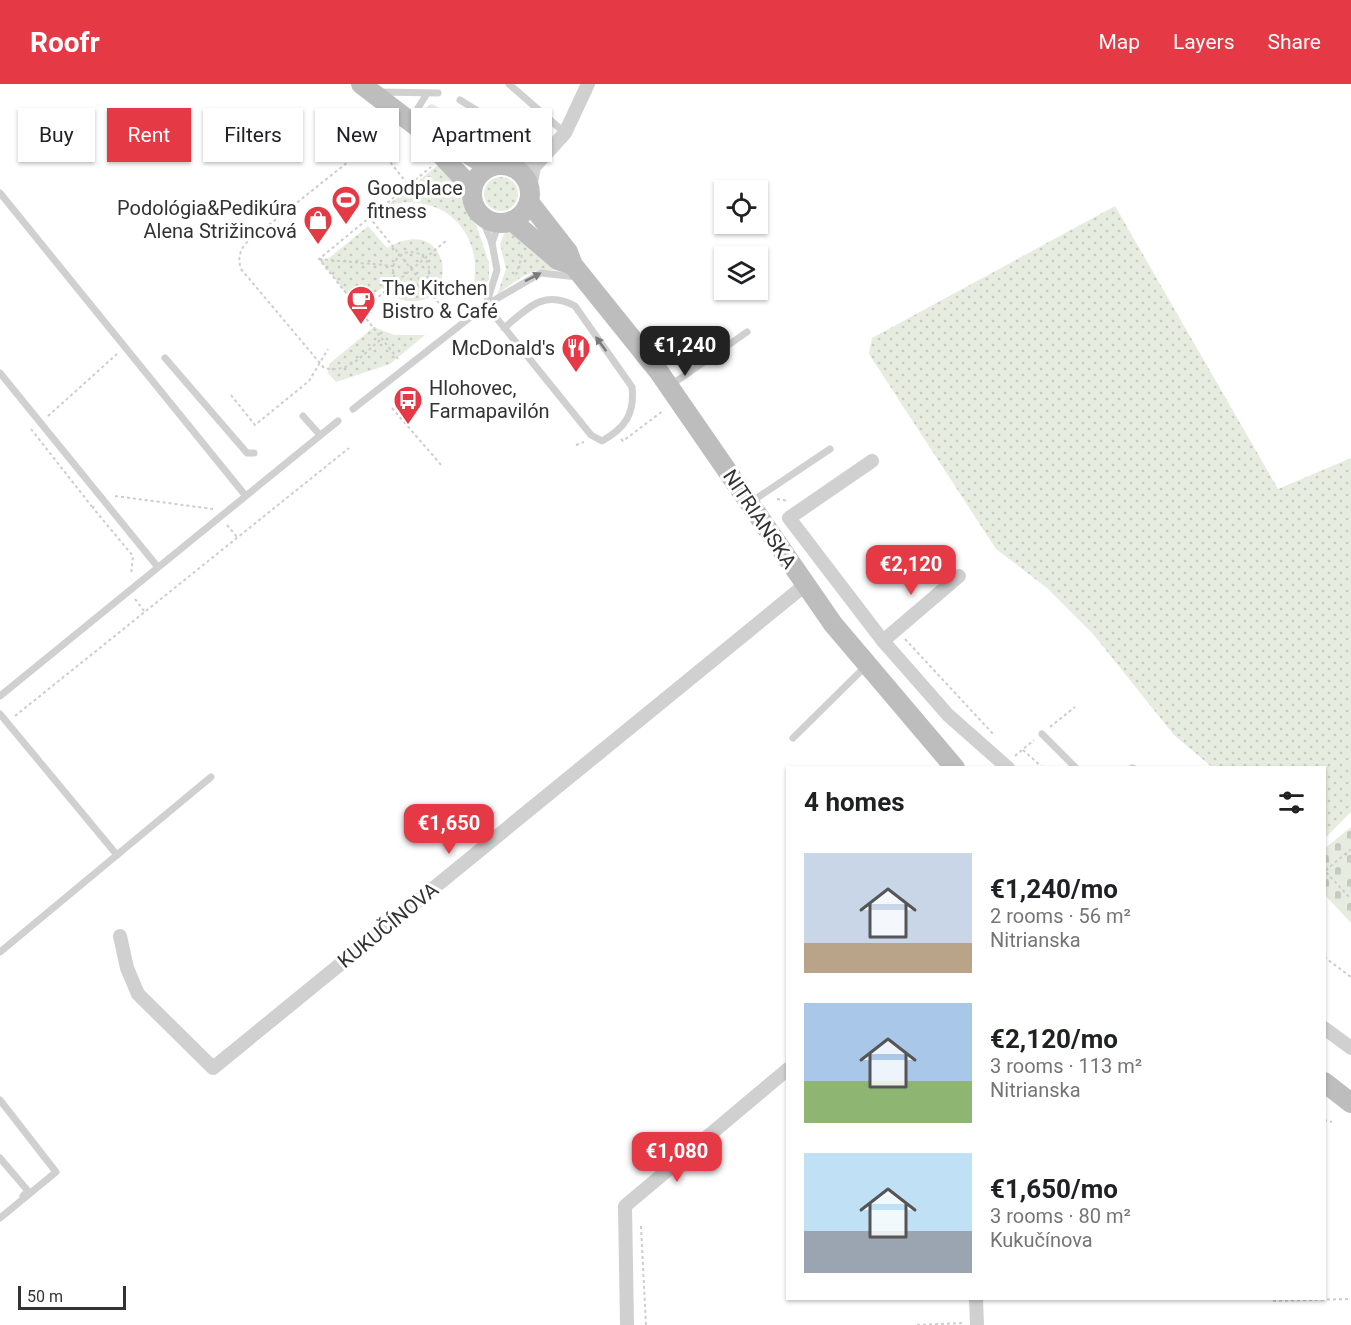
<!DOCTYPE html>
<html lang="en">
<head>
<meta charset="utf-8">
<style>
  :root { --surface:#fff; --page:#f6f6f6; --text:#202124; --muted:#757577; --accent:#e63946 }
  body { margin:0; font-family:Roboto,sans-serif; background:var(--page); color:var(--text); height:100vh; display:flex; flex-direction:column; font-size:22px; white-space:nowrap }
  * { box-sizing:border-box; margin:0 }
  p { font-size:20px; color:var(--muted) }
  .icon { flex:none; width:33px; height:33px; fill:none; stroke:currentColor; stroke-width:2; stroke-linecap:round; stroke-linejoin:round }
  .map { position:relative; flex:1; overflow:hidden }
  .details { position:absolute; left:786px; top:682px; width:540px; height:534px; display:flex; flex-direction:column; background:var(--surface); border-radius:0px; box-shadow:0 2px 4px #0004 }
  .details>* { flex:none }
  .banner { position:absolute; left:18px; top:24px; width:570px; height:54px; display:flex; gap:12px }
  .tools { position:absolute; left:714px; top:96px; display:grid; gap:12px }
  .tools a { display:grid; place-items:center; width:54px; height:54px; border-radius:0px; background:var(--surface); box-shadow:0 2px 4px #0004; font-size:30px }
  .scale { position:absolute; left:18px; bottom:15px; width:108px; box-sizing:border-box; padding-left:6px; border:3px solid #333; border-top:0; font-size:16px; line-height:21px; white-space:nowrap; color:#333; -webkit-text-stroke:4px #fff; paint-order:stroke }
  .price { position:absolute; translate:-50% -51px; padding:0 14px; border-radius:12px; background:var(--accent); color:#fff; font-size:20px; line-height:39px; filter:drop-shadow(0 2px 3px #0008) }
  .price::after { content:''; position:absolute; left:50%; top:36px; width:18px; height:14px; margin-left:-9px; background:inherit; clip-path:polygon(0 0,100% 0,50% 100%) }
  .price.selected { background:#222; color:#fff }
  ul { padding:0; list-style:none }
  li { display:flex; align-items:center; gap:18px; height:150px; padding:0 18px }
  li span { display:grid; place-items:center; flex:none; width:168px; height:120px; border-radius:0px; color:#555 }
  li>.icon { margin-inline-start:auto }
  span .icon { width:72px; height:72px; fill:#fffc; stroke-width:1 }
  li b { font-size:26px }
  h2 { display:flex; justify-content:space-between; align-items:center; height:72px; padding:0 18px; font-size:26px }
  .tag { padding:0 21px; border-radius:0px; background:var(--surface); box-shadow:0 2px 4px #0004; font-size:21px; line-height:54px }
  .tag.selected { background:var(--accent); color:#fff }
  header { display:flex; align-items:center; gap:36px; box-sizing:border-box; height:84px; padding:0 30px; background:var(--accent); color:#fff }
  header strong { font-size:28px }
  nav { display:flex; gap:33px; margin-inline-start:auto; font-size:21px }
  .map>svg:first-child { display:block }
  .grass { fill:url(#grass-dots) }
  .cemetery { fill:url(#cemetery-stones) }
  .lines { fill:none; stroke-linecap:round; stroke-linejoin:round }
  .path { stroke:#cdcdcd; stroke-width:2; stroke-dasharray:3 3; stroke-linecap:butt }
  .lane { stroke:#d0d0d0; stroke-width:7 }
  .street { stroke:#d0d0d0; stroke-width:14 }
  .secondary { stroke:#bdbdbd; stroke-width:20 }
  .oneway { fill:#7a7a7a }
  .labels { text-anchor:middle; stroke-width:6; stroke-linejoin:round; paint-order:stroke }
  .poi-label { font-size:20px; fill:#333; stroke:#fff; text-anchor:start }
  .street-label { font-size:20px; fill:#333; stroke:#fff }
</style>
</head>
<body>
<header>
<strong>Roofr</strong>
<nav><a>Map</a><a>Layers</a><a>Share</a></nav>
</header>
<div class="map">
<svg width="1351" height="1241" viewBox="0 0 1351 1241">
  <defs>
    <pattern id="grass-dots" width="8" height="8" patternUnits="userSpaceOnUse" patternTransform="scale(1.5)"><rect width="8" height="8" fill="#e6ecdf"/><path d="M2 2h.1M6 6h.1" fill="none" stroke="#c6cbc0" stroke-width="1.8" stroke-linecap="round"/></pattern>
    <pattern id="cemetery-stones" width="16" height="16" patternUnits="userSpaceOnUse" patternTransform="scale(1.5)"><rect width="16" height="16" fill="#e6ecdf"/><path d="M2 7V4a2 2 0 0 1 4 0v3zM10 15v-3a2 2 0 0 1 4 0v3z" fill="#c6cbc0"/></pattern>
  </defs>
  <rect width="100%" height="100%" fill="#fff"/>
  <!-- grass -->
  <g class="grass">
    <path d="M432,20l38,21 14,27 -3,1 -25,-12 -35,-24 2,-8z"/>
    <path d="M521,26c40,31 10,63 -22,37z"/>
    <path d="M442,78l19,16 4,29 12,20 12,36v17l-17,14c15,-58 -25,-103 -84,-89z"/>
    <circle cx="501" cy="110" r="17"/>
    <path d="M1115,122l163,283 73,-31v354l-26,26 -1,-70h-111l-39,-33 -81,-101 -46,-46 -51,-39 -127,-195 3,-16z"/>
    <path d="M368,142l19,22c65,-38 75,60 20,53 -10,-1 -16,-9 -25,-13l-14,10 -15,4 -34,-43h9z"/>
    <path d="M506,146l5,1 51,41c-28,-8 -44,7 -65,23l9,-26 -6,-25z"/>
    <path d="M374,243l20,8h31l-35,29 -54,18 -8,-9 1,-9z"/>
  </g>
  <!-- cemetery -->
  <path class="cemetery" d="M1351,743v96l-26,-28 -1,-46z"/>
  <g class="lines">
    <!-- path -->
    <g class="path">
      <path d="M499,63l22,-37"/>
      <path d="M369,133l73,90"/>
      <circle cx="411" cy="186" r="18"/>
      <path d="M319,175l75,7"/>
      <path d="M516,191l7,-23"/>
      <path d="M360,228l87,-72"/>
      <path d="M380,256c-18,15 -31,34 -56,28l-83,-99c-3,-10 -2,-16 4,-25l123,-98 12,3 29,37"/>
      <path d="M398,275l-79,-100 112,-92"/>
      <path d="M231,311l24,30 54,-44 19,-32"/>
      <path d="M392,324l50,58"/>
      <path d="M48,332l69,-62"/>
      <path d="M31,345l62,79"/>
      <path d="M621,355l2,2 41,-31"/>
      <path d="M576,361l8,-3"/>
      <path d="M115,412l98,13"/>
      <path d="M777,415l12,2"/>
      <path d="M94,422l-1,2 40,48 -2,19"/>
      <path d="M227,441l10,12"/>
      <path d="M135,515l9,12"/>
      <path d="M905,555l90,97"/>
      <path d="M15,632l334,-268"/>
      <path d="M1050,643l25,-20"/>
      <path d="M1023,666l20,18"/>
      <path d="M1015,672l19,-16"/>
      <path d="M1351,765l-26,22 26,28"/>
      <path d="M1345,769l6,7"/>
      <path d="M1324,873l27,20"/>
      <path d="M1324,1036l8,2"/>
      <path d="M641,1142l5,99"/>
      <path d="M1273,1217l77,-2"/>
      <path d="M917,1241l45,-2"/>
    </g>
    <!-- lane -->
    <g class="lane">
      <path d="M509,0l56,49"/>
      <path d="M380,8l58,1"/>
      <path d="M460,16l21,13 5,34 8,16"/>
      <path d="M410,37l16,-26"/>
      <path d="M0,109l245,302"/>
      <path d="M492,159l7,-20"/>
      <path d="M504,244c24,-20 40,-39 71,-22l57,81c3,27 -7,41 -30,54l-11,-6 -105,-130 55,-32 36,4"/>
      <path d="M165,274l82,95h7"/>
      <path d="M0,289l157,193"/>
      <path d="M671,301l76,-53"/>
      <path d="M353,325l133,-104 11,-35 -5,-27 -12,-29"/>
      <path d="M303,332l17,19"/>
      <path d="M751,418l79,-53"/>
      <path d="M0,612l338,-275"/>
      <path d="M0,630l117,141"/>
      <path d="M1042,650l34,34"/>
      <path d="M793,654l74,-73"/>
      <path d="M1132,684h1"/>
      <path d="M0,868l211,-175"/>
      <path d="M0,1016l56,72 -56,46"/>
      <path d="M0,1074l28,33 -5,5"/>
    </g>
    <!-- street -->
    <g class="street">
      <path d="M517,85l17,-2"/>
      <path d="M530,104l4,-21 31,-34 23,-49"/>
      <path d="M872,377l-83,57 94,123 65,74 60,53"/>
      <path d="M883,557l76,-65"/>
      <path d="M120,852l7,32 11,26 75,74 592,-483"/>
      <path d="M1324,944l27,20"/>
      <path d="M976,1215l1,26"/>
      <path d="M627,1241l-2,-119 163,-137"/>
    </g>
    <!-- secondary -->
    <g class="secondary">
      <path d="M361,0l63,48 6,11 42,45"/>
      <path d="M432,48l57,35"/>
      <circle cx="501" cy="110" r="29"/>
      <path d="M529,118l39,50 5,13 86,107 174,252 122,144"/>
      <path d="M512,137l46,39 15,5"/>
      <path d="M1324,998l27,21"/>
    </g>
  </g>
  <!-- one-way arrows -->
  <defs><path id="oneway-solid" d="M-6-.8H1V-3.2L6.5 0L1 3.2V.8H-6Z" transform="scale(1.5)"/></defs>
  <g class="oneway">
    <use href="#oneway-solid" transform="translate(533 193) rotate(-27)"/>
    <use href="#oneway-solid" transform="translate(601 260) rotate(-126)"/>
  </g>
  <!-- icons -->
  <defs>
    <g id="stadium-pin" transform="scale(1.5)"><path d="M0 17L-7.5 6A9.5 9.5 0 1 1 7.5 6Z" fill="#e63946" stroke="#fff"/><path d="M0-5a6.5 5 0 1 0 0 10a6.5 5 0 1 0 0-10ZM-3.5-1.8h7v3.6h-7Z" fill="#fff"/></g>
    <g id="shop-pin" transform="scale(1.5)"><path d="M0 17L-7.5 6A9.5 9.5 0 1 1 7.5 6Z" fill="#e63946" stroke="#fff"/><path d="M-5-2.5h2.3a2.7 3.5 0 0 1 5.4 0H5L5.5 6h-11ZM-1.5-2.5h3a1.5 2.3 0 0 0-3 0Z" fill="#fff"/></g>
    <g id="cafe-pin" transform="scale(1.5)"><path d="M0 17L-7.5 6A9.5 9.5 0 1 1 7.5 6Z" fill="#e63946" stroke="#fff"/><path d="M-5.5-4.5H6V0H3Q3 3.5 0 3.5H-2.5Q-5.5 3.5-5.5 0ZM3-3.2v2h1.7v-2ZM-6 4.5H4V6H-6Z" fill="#fff"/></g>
    <g id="restaurant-pin" transform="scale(1.5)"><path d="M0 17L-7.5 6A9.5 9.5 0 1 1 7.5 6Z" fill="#e63946" stroke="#fff"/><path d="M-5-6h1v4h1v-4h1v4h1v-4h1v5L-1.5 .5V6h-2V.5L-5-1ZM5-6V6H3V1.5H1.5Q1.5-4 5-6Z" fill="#fff"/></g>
    <g id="bus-pin" transform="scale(1.5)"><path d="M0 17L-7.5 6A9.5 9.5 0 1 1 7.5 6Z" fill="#e63946" stroke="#fff"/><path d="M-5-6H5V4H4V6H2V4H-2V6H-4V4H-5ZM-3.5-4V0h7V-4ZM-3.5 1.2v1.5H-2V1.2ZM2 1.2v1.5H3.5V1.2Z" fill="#fff"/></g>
  </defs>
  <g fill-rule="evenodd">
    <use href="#stadium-pin" x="346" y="116"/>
    <use href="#shop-pin" x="318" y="136"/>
    <use href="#cafe-pin" x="361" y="216"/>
    <use href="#restaurant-pin" x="576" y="264"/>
    <use href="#bus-pin" x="408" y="316"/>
  </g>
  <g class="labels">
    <!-- poi labels -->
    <g class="poi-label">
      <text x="367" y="111">Goodplace<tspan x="367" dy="23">fitness</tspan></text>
      <text x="297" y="131" text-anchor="end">Podológia&amp;Pedikúra<tspan x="297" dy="23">Alena Strižincová</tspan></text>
      <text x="382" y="211">The Kitchen<tspan x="382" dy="23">Bistro &amp; Café</tspan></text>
      <text x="555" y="271" text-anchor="end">McDonald's</text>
      <text x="429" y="311">Hlohovec,<tspan x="429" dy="23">Farmapavilón</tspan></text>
    </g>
    <!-- street labels -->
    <g class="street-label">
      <text transform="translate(760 435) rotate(56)" y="7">NITRIANSKA</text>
      <text transform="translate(388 841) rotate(-39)" y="7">KUKUČÍNOVA</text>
    </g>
  </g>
</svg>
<div class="tools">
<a><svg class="icon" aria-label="locate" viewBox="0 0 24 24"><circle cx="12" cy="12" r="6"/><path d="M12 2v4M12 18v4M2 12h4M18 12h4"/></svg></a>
<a><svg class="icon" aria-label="layers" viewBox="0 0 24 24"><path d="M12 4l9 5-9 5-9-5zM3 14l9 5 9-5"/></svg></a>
</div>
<div class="scale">50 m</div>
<b class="price selected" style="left:685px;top:293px">€1,240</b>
<b class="price" style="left:911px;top:512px">€2,120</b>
<b class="price" style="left:449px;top:771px">€1,650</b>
<b class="price" style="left:677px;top:1099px">€1,080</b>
<div class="banner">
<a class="tag">Buy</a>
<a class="tag selected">Rent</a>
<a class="tag">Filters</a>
<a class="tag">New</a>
<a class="tag">Apartment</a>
</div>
<section class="details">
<h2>4 homes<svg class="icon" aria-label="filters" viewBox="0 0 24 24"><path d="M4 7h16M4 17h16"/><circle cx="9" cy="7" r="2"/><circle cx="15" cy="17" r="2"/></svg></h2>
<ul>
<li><span style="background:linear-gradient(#c9d6e8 75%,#b9a48a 0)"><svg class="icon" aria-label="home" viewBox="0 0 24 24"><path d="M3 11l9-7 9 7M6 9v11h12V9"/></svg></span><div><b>€1,240/mo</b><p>2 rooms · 56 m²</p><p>Nitrianska</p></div></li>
<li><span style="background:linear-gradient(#a9c7e8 65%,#8fb573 0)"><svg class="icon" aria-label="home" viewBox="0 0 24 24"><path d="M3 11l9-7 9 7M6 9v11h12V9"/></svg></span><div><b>€2,120/mo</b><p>3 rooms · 113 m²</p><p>Nitrianska</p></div></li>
<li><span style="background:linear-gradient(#bfe0f5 65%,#9aa5b1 0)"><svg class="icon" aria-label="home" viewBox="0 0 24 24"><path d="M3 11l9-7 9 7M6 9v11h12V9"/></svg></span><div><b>€1,650/mo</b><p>3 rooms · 80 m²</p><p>Kukučínova</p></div></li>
</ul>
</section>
</div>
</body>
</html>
